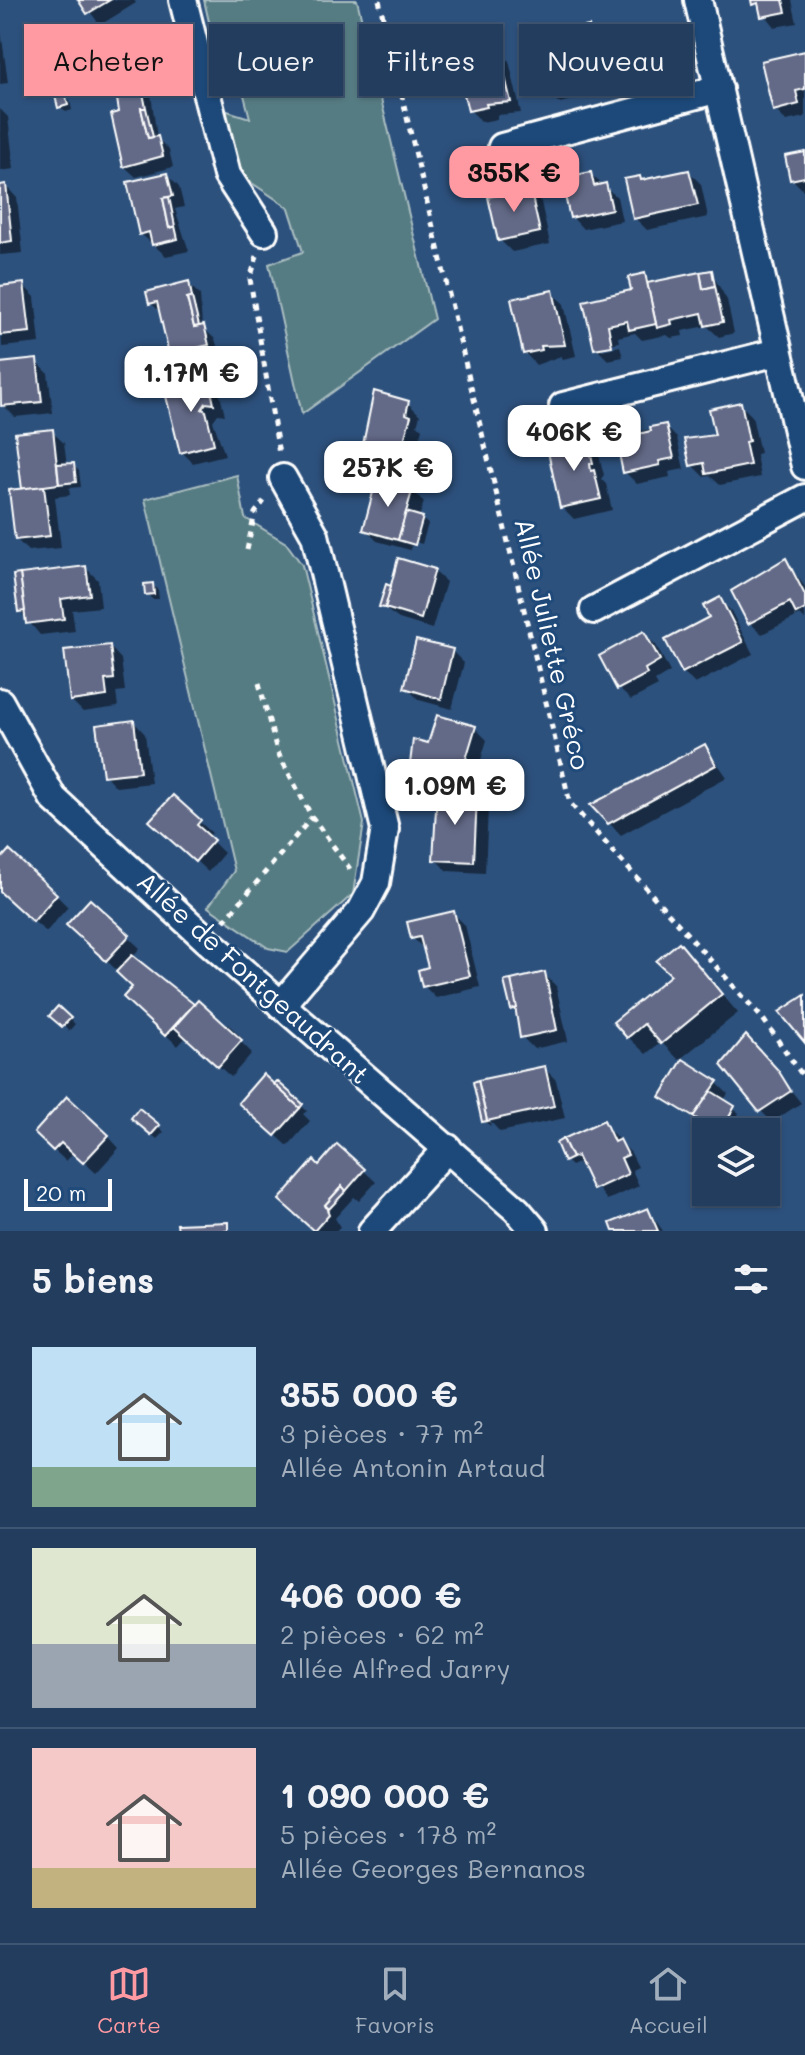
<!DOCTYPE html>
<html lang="fr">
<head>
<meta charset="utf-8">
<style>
  :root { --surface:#223d5e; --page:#2a4464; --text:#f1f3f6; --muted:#a2aebc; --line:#3f5673; --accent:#ff9aa2 }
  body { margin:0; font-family:Mali,sans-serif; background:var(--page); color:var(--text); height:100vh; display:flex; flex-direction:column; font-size:30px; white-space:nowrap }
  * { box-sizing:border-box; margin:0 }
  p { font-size:26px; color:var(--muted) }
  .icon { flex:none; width:44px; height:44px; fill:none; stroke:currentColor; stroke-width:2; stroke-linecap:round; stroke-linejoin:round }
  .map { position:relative; height:1231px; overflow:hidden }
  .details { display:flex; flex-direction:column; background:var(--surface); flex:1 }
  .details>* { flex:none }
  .guide { position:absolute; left:24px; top:24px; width:758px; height:72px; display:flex; gap:16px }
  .tools { position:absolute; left:692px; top:1118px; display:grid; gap:16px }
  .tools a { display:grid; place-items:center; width:88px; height:88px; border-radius:0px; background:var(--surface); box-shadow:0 2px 6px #0004,0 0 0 2px var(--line); font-size:40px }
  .scale { position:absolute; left:24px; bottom:20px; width:88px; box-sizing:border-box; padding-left:8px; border:4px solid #fff; border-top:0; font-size:22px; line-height:28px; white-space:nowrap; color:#fff; -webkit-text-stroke:6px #1f4a7a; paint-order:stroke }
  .price { position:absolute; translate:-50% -68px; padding:0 18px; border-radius:16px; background:#fff; color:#222; font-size:26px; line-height:52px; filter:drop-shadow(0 2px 4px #0008) }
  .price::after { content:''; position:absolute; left:50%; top:48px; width:24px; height:18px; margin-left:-12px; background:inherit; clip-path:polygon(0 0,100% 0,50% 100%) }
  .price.active { background:var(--accent); color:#111 }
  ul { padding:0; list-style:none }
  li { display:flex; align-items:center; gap:24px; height:200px; padding:0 32px }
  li+li { border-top:2px solid var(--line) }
  li span { display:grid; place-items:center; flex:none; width:224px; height:160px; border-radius:0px; color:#555 }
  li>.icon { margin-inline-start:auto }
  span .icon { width:96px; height:96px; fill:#fffc; stroke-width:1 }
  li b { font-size:34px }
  h2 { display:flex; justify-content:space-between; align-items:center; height:96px; padding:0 32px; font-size:34px }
  .tag { padding:0 28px; border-radius:0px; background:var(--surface); box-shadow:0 2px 6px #0004,0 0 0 2px var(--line); font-size:28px; line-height:72px }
  .tag.active { background:var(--accent); color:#111 }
  .menu { display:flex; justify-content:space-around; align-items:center; height:112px; border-top:2px solid var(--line); background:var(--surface); font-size:22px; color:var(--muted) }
  .menu a { display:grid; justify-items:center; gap:4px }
  .menu .active { color:var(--accent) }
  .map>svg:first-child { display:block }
  .green { fill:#567c83; stroke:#aabec1; stroke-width:2 }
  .shadow { fill:#0007 }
  .building { fill:#646b87; stroke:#fff; stroke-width:2 }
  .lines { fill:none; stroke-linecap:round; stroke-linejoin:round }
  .street-casing { stroke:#fff; stroke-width:32 }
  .path { stroke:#fff; stroke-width:5; stroke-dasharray:6 6; stroke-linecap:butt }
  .street { stroke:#1f4a7a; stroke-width:26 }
  .labels { text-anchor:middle; stroke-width:6; stroke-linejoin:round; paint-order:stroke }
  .street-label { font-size:26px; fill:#fff; stroke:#1f4a7a }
</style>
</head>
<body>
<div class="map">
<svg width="805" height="1231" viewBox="0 0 805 1231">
  <rect width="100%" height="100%" fill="#2d517d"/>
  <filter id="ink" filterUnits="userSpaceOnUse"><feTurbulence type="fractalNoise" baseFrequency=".0125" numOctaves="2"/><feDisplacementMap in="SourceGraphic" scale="16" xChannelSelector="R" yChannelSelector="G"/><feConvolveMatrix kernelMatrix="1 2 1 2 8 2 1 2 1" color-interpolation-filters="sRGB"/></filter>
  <g filter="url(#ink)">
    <!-- green -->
    <g class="green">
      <path d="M204,0h153l77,319 -132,95 -33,-150 34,-12 -14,-44 -49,-33 -16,-65 26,8 -19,-73 -19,-10z"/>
      <path d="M237,475l8,43 41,25 16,22 62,258 -11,71 -65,58 -20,-4 -60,-41 26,-36 -89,-372z"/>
    </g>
    <!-- shadow -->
    <g class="shadow">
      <path d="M81,0h53l2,3 -36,22z"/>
      <path d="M754,0h38l5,23 -22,4z"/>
      <path d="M0,23l8,60 -8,1z"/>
      <path d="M655,27l12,12 8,35 -61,17 -12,-12 -3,-14 -16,3 6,28 -30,7 -12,-12 41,-62 11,11z"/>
      <path d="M130,29l12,12 5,18 -9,3 6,25 7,7 6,44 12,12 4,17 -37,10 -12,-11 -5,-67 -13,-13z"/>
      <path d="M497,49l12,12 12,52 -24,2v4l-15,3 -12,-12z"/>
      <path d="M805,53v64l-19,4 -11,-11z"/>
      <path d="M64,96l6,5 2,9 -6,2 -6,-5z"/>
      <path d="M0,109l8,8 6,52 -14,2z"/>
      <path d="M805,154v37h-1l-12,-12z"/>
      <path d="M689,172l12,12 7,33 -61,13 -12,-12 4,-40 4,4z"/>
      <path d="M590,174l27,23 5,24 -39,8 -11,-12z"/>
      <path d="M167,175l12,12 5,20 -9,2 14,42 -23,5 -25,-22z"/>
      <path d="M6,186l11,12 6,55 -23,2v-68z"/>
      <path d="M529,190l12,12 9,42 -38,8 -12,-12z"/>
      <path d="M711,272l16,28 7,33 -15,4 -12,-11 -25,5 1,5 -12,2 -4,-3 -25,5 -7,-7 -17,4 1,5 -17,4v4l18,-4 3,11 -15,3 -12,-12 -10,-46 47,-10 11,-16 9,8z"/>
      <path d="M188,284l12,11 2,32 13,12 5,17 -37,9 -12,-12 -9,-39 -11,-11z"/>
      <path d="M23,285l12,12 5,46 -38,4 -2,-59z"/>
      <path d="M552,292l12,12 12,52 -13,3 -2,-3 -25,9 -11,-12z"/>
      <path d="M36,361l12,12 5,40 -38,4 -12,-12 -3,-40z"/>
      <path d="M207,379l12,12 6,24 -7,-1 -5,7 12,34 -32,8 -11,-11z"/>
      <path d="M408,403l12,12 -3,10 5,4 -13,46 -34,-10 -12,-12z"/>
      <path d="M740,404l12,12 8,37 -4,1 4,23 -40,8 -10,-9 -6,1 -12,-12z"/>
      <path d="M665,426l12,12 7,31 -15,3 1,5 -33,7 -12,-12 11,-40 14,-3 5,5z"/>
      <path d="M52,432l12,11 3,23 6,-1 6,6 2,16 -12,1 1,7 -15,2 6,51 -33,3 -12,-12 8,-49z"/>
      <path d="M587,440l11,12 6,23 -3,4 5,5 6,26 -38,9 -12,-12z"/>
      <path d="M412,490l12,12 -5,15 9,7 -6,20 -10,-3v5l9,3 -10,-3 -1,4 -33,-9 -12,-12z"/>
      <path d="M786,561l19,26v33l-5,-5 -38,19 -12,-11z"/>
      <path d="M86,568l12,12 3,27 -29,3 3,21 -35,4 -20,-24z"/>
      <path d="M434,571l12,11 -14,47 -33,-10 -17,-12 10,-19z"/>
      <path d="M152,585l6,5 1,9h-7l-5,-5z"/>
      <path d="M719,599l12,12 22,43 -58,30 -12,-12z"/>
      <path d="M644,634l12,11 14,27 -15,9 3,5 -27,14 -12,-11z"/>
      <path d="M110,647l11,12 4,32 -9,1 2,15 -35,5 -12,-12z"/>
      <path d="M452,651l12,12 -12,46 -33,-9 -12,-12z"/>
      <path d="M134,722l11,12 6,49 -35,4 -11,-12z"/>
      <path d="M475,728l12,12 -15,49 -48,-14 -12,-11 2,-23 16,5z"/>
      <path d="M705,746l22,31 -106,58 -12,-12z"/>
      <path d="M477,797l11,11 -3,65 -38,-2 -12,-12z"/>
      <path d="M173,798l39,35 -4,4 16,16 -16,19 -44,-40z"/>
      <path d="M0,863l56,32 12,12 -22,25 -46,-41z"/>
      <path d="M90,902l50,46 -8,9 62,50 32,21 2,-4 20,20 -6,-6 -2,3 12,12 -21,24 -45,-40 -8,9 -41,-38 -3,-21 -53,-51z"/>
      <path d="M453,913l12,12 15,62 -44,11 -12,-12 6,-17 -4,-18 -13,-13z"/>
      <path d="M679,944l59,69 -59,47 -18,-18 -15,12 -18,-17 45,-61z"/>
      <path d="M544,974l12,12 12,55 -34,8 -12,-12 -15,-54z"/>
      <path d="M52,1015l18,4 5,5 -6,7z"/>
      <path d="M758,1049l43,54 -29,19 -12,-12z"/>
      <path d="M544,1068l12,12 9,38 -65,14 -11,-12 2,6 -8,-5z"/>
      <path d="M716,1082l12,12 -5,7 16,12 -10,19 -23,-4 -43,-31z"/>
      <path d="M277,1083l30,28 -4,3 7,7 -22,25 -35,-32z"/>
      <path d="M603,1123l28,30 7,14 -6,3 7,16 -32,14 -29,-37 -7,3 -5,-5z"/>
      <path d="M139,1124l19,2 6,6 -7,7z"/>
      <path d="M108,1136l11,12 -23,25 -22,-20 -8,8 -18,-16z"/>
      <path d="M338,1147l38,35 -17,19 -5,-4 -19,21 5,9 -3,4h-22l-22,-20 26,-43z"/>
      <path d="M648,1210l15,21h-48z"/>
    </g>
    <!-- building -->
    <g class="building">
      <path d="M78,0h32l-23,14z"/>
      <path d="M751,0h32l3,12 -25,5 -3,-14 -6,2z"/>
      <path d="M656,25l8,37 -64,18 -9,-41z"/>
      <path d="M589,26l5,26 -22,5 6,28 -33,7 -12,-54z"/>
      <path d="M131,27l6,20 -10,3 7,31 5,-1 4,13 -26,6 -3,-13 -10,1 -12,-50z"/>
      <path d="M498,47l13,55 -25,2 1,3 -19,4 -13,-55z"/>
      <path d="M132,49l7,31 -5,1 -7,-31z"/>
      <path d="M805,51v38l-9,2 3,13 -26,7 -12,-50z"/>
      <path d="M65,93l3,12 -10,3 -3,-12z"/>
      <path d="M143,93l3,15h-5l7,30 10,-2 5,20 -40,11 -12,-53 8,-2 -2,-13z"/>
      <path d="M141,108h5l7,29 -5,1z"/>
      <path d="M805,152v25l-15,3 -5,-24z"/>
      <path d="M689,170l9,35 -65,14 -9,-40 16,-3 1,4z"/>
      <path d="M591,172l3,14 12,-3 6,26 -42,9 -9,-40z"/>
      <path d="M167,173l6,23 -10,2 6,30 6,-2 3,13 -26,6 -3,-13 -10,3 -12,-53z"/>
      <path d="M6,184l6,57 -12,2v-58z"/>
      <path d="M530,188l10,44 -42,9 -10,-44z"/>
      <path d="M169,197l6,29 -6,2 -6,-30z"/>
      <path d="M712,270l3,16 -12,3 -3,-17z"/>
      <path d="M700,272l3,17 12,-3 8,36 -18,4 -3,-13 -31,7 1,4 -15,4 -10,-45z"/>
      <path d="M645,273l11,51 -27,6 -2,-9 -19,4 4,21 -18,3 -11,-48 48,-11 -3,-13z"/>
      <path d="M189,281l3,16 -5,1 7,29 10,-2 5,20 -40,9 -12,-52 -8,2 -3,-12z"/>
      <path d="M24,283l6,49 -30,3v-49z"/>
      <path d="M553,290l12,55 -24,1 1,4 -19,4 -12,-55z"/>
      <path d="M192,297l7,29 -5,1 -7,-29z"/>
      <path d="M37,359l5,43 -41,4 -1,-43z"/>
      <path d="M208,377l6,27 -8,-1 -4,6 4,2 8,33 -34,9 -16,-65z"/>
      <path d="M374,391l35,10 -3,13 5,2 -14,48 -36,-10z"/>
      <path d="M741,402l8,39 -4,1 5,23 -44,9 -2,-11 -14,3 -6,-27 31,-4 -6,-26z"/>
      <path d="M666,424l8,34 -15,3 1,4 -37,8 -7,-34 35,-8 -1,-4z"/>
      <path d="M53,429l6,55 -37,5 -7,-56z"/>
      <path d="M587,438l6,25 -3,1 1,7 3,-1 7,29 -41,9 -13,-61z"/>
      <path d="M74,463l2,19 -17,2 -2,-20z"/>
      <path d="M377,477l36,11 -15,52 -35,-10z"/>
      <path d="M44,486l6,50 -35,4 -6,-50z"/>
      <path d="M406,512l17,5 -8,28 -17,-5z"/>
      <path d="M398,558l37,11 -14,50 -36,-11z"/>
      <path d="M786,558l19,37v14l-9,5 -6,-12 -42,22 -17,-33z"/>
      <path d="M86,566l4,29 -29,4 3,20 -38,5 -6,-50z"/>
      <path d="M20,574l5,37 -7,1 -5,-37z"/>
      <path d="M153,583l1,11 -9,1 -1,-11z"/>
      <path d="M386,584l5,2 -6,22 -6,-1z"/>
      <path d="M720,597l23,45 -61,31 -17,-33 44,-23 -6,-11z"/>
      <path d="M644,631l16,29 -15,9 2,5 -30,16 -18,-34z"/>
      <path d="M416,640l37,9 -12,50 -37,-11z"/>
      <path d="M110,645l4,34 -9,1 2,16 -37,5 -6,-51z"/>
      <path d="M437,715l39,11 -16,53 -50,-15 3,-25 15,4z"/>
      <path d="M134,720l6,52 -37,4 -7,-51z"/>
      <path d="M705,744l11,21 -108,59 -18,-19z"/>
      <path d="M437,792l40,3 -3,67 -41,-2z"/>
      <path d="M173,795l28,25 -4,5 17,15 -19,22 -46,-41z"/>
      <path d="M9,850l48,44 -24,28 -33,-30v-32z"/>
      <path d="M90,899l40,36 -24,26 -40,-36z"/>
      <path d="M454,911l16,65 -48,11 -4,-17 10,-3 -8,-30 -9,2 -4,-17z"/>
      <path d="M679,942l43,52 -61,50 -17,-20 -17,14 -14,-16 58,-47 -15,-14z"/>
      <path d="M132,955l62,49 -29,32 -42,-39 9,-10 -16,-15z"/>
      <path d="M545,972l12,58 -37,8 -9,-58z"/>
      <path d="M511,980l6,28 -6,2 -7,-29z"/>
      <path d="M805,995v48l-26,-31z"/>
      <path d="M198,1000l44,40 -24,27 -44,-40z"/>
      <path d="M58,1006l13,12 -9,9 -13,-11z"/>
      <path d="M746,1035l32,35 13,21 -32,21 -38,-47z"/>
      <path d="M683,1059l35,22 -25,36 -33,-20z"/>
      <path d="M545,1066l9,40 -67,15 -9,-41z"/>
      <path d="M263,1074l37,34 -25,28 -37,-33z"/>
      <path d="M478,1080l9,41 -5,1 -9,-40z"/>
      <path d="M277,1081l26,23 -3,4 -26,-24z"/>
      <path d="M711,1091l24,15 -14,26 -28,-15z"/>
      <path d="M67,1096l42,39 -26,28 -22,-20 -8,8 -19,-18z"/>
      <path d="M139,1108l21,17 -9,10 -20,-17z"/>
      <path d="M604,1120l10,22 6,-3 8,16 -7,3 7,16 -35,16 -16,-34 -5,2 -9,-19z"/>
      <path d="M563,1139l9,19 -8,4 -8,-19z"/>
      <path d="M337,1144l28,25 -19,22 -4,-5 -17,19 4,9 -15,17 -35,-31 35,-40 5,5z"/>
      <path d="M342,1186l4,5 -17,18 -4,-4z"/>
      <path d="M648,1208l10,23h-45l-3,-8z"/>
      <path d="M228,1222v9h-50l-1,-7z"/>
    </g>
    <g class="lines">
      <!-- street casing -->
      <g class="street-casing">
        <g id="street">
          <path d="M183,0l44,175 37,57"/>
          <path d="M698,0l107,466"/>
          <path d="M502,147l217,-58"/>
          <path d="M563,406l215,-54"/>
          <path d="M594,610l211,-112"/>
          <path d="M0,702l53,96 154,142 310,270 18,21"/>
          <path d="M281,1005l80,-94 15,-28 9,-54 -70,-294 -32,-57"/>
          <path d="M372,1231l76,-83"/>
        </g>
      </g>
      <!-- path -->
      <g class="path">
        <path d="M379,0l191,803 193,216 42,60"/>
        <path d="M257,256l-7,23 29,175"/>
        <path d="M247,550l8,-37 9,-12"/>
        <path d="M259,683l18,68 35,66 38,52"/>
        <path d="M224,921l88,-104"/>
      </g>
      <!-- street -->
      <use href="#street" class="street"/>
    </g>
  </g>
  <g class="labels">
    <!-- street labels -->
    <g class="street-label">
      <text transform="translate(552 644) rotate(77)" y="9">Allée Juliette Gréco</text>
      <text transform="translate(253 978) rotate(42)" y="9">Allée de Fontgeaudrant</text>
    </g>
  </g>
</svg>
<div class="tools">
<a><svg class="icon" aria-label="layers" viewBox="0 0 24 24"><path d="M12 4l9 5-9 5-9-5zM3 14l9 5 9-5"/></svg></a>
</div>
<div class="scale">20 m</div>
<b class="price active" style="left:514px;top:214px">355K €</b>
<b class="price" style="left:191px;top:414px">1.17M €</b>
<b class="price" style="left:574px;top:473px">406K €</b>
<b class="price" style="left:388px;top:509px">257K €</b>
<b class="price" style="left:455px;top:827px">1.09M €</b>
<div class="guide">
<a class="tag active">Acheter</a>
<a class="tag">Louer</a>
<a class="tag">Filtres</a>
<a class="tag">Nouveau</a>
</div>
</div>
<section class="details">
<h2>5 biens<svg class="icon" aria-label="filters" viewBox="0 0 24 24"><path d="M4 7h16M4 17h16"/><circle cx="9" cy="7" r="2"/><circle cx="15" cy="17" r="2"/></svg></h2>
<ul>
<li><span style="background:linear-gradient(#bfe0f5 75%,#7fa58c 0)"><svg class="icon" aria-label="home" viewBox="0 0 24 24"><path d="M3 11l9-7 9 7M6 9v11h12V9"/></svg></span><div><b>355 000 €</b><p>3 pièces · 77 m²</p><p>Allée Antonin Artaud</p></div></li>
<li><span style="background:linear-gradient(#dfe7d0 60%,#9aa5b1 0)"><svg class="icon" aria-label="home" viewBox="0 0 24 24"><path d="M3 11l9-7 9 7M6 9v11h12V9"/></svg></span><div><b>406 000 €</b><p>2 pièces · 62 m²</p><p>Allée Alfred Jarry</p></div></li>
<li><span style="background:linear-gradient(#f6c9c9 75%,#c2b280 0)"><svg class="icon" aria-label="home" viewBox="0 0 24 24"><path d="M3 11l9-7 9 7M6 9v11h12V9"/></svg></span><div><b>1 090 000 €</b><p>5 pièces · 178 m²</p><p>Allée Georges Bernanos</p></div></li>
</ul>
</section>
<nav class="menu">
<a class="active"><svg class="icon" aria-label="map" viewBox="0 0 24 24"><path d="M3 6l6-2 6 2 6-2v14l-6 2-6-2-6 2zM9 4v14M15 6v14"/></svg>Carte</a>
<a><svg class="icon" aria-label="saved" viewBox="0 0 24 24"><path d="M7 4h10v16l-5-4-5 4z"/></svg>Favoris</a>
<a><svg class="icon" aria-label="home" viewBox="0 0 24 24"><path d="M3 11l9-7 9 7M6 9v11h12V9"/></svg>Accueil</a>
</nav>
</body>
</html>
